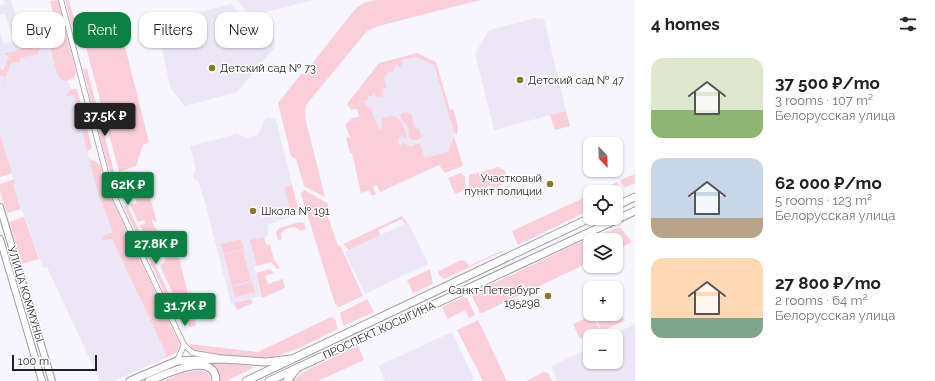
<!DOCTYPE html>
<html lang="en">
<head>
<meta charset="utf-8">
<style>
  :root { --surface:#fff; --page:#f2f2f2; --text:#222; --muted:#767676; --accent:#0b8043 }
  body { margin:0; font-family:Raleway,sans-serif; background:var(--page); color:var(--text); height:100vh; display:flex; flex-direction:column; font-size:15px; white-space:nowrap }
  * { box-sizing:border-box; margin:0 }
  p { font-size:13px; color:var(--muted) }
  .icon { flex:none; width:22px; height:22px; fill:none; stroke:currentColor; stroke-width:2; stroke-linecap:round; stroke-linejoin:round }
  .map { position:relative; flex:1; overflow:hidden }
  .details { display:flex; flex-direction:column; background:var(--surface); width:300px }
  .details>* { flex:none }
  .hud { position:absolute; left:12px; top:12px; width:380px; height:36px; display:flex; gap:8px }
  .needle { width:26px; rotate:157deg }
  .fabs { position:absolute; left:583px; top:137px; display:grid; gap:8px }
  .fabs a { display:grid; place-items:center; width:40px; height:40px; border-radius:8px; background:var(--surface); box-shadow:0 1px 3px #0004; font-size:20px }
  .scale { position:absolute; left:12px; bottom:10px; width:85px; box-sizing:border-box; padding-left:4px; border:2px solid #201f22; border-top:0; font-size:11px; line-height:14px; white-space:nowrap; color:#201f22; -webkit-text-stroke:3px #fff; paint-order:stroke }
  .price { position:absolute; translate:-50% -34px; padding:0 9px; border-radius:4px; background:var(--accent); color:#fff; font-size:13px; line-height:26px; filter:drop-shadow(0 1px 2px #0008) }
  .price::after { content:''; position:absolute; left:50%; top:24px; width:12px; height:9px; margin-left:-6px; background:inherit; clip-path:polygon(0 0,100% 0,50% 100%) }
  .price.current { background:#222; color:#fff }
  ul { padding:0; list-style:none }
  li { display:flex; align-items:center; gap:12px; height:100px; padding:0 16px }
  li span { display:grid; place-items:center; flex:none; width:112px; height:80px; border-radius:12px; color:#555 }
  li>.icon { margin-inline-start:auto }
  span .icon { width:48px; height:48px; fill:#fffc; stroke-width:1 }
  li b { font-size:17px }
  h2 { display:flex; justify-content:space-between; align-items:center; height:48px; padding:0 16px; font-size:17px }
  .tag { padding:0 14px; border-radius:12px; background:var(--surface); box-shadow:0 1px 3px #0004; font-size:14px; line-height:36px }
  .tag.current { background:var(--accent); color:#fff }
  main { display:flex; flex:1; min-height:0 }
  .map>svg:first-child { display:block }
  .built { fill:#ebe7f7 }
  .green { fill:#fbcfda }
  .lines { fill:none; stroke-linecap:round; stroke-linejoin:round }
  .minor-casing { stroke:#9d9ba3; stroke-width:6 }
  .tertiary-casing { stroke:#9d9ba3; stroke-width:8 }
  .secondary-casing { stroke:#9d9ba3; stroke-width:9 }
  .primary-casing { stroke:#9d9ba3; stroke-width:9 }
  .minor { stroke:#fff; stroke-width:4.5 }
  .tertiary { stroke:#fff; stroke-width:6 }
  .secondary { stroke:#fff; stroke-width:7 }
  .primary { stroke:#fff; stroke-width:7 }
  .poi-dot { fill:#887a1f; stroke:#fff; stroke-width:1.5 }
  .labels { text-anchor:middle; stroke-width:3; stroke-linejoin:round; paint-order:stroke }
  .poi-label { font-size:11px; fill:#201f22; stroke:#fff; text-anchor:start }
  .street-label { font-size:11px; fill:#201f22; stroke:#fff }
</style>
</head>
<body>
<main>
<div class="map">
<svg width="635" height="381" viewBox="0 0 635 381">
  <rect width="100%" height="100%" fill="#f7f5fe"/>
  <!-- built -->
  <g class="built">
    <path d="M4,0h7l14,47 -19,6 -2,2 5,2 -7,13 -2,-1v-36l4,11 10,-3 -9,-27 -5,1v-10l5,-1z"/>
    <path d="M237,0h76l-63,16z"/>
    <path d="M231,4l14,15 30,21v7l-38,45 -52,14 -14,-17 -10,-43 20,-29z"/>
    <path d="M536,18l8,1 22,92 -72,19 -19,-76 14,-24z"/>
    <path d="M51,46l9,32 5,4h3l3,7 -5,8 8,-2 21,89 19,49 -12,4 1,3 9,-1 54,116 -1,3 -51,23h-14l-53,-114 -4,1 -30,-83 2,-1 -15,-49v-60l6,2 5,-14 8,-1 1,-4 18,-4 2,-5z"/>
    <path d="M415,57l19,8 20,67 -2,23 -75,12 -18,-74 21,-27z"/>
    <path d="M266,118l10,1 23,95 -32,11 2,10 -5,2 7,25 -17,5 7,29 -30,8 -26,-102 -7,-21 -4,-2 -1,-5 3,-3 -6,-25 47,-12 9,4 12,-3z"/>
    <path d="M408,222l20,42 -63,30 -20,-42z"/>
    <path d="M635,324v57h-77l-7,-15 39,-18v14h26v-26h-7z"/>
    <path d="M452,332l22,47 -5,2h-84l-7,-15z"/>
  </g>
  <!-- green -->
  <g class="green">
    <path d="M58,0l18,72 -2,6 -9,4 -5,-4 -3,-5 -7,-27 -10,3 -2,5 -18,4v4l-9,1 -11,29 5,-15 -5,-2v-6l3,1 6,-13 -5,-3 2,-1 41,-12 2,5 12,-3 -11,-42z"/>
    <path d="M65,0h4l7,26 -4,1z"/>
    <path d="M375,0h105l-101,26 -12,5 -61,74 -1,13 20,79 -21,-11 -8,-27 -5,-3 -13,-53 23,-29h3l52,-66 8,-5z"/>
    <path d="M122,18l8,2 -11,3 30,119 -6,3 -7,21 -17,6 -37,-140 3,-4z"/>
    <path d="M417,53l19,9 14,48 3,-1 5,17 -1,9 -3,-3 -20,-67 -19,-8 -13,3v3l-2,5 -4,-4 -3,8h-4l-5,5 3,10 -5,2 1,5 -3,3 -5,-1 -1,-3 -3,4 -2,-2 -2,6 -3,-1 2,6 6,3 1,7 7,14 2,-2v-9c15,-8 22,3 24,18l-1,1 -3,-3 -5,5 3,5 3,-2 8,4 8,-4 6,15 23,-6 6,-16 9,30 -18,7 -6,-8 -59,27 -3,-7 -4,2 3,7 -4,2 -3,-6 -8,3 -9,-40h-2l-4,-15 4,-1 -5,-12 7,-7 7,-1 -2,-8 -6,1 -4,-6 32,-41z"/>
    <path d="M83,69h4l27,103 -3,1 -4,-9z"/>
    <path d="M71,89h6l15,59 -5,4 -13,-57 -9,2z"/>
    <path d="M566,111l4,15 -15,4 -5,-15z"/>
    <path d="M405,112l6,2 4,14 4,1 3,8 -4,3h-6l-3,-3 -1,-10 -6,-7 -2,-6z"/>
    <path d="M0,135l12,38 -11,4h-1z"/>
    <path d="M89,159l8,3 3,3 12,34 68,146 -3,7 -12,6 1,-4 -54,-115 -9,1 -1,-3 11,-5 -18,-48z"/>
    <path d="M499,167l6,4 2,11 -14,7 -2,-4 -12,6 1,4 -7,3 -4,-8v-15z"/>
    <path d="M461,173l4,4v13l-10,4 -7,-16z"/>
    <path d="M635,174v9l-11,5 -4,-8z"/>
    <path d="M14,179l1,5 -2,1 8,24 -14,4 -7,-21v-8z"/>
    <path d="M617,182l6,10 -7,4v-4h-20z"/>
    <path d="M143,185l4,2 10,35 -5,-2c1,7 5,8 7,14l-5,-1 -9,3 -5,-11 5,-1 -1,-4 -6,2 -8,-18h7l-2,-7 -7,2 -3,-7 6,-3 2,1 2,6 9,-3 -3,-5z"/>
    <path d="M292,185l6,22 -8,2 -6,-22z"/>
    <path d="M304,190l23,13 2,3 -4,2 13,38 2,-1 23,51 -24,11 -4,-3 -34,-110z"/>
    <path d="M590,195v15l-72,35 -6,-14z"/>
    <path d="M127,205l48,102 -3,2 -48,-102z"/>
    <path d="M402,216l5,7 -2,1 -3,-5 -24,11 2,5 -31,15 -6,-6z"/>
    <path d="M24,217l15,42 -17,5 -13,-42z"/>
    <path d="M299,222l5,1 2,6 -6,2 -1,-2c-6,-3 -14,-1 -18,4l1,6 -4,1 -2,-8 3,-4z"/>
    <path d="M620,227l12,15 -16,8v-10h-26v22l-108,51h-2l-8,-17 1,-3 118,-56z"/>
    <path d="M264,237l2,8 4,-1 4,16 6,8 -3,1 -6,-7 -14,4 -7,-26z"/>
    <path d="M241,239l3,10 -20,5 -3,-10z"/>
    <path d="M243,250l8,31 -19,5 -8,-31z"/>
    <path d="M501,251h3l-60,28 -6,-5 1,-3 22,-11 4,1 4,5z"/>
    <path d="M173,253l6,5 17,68 -7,1 -29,-61 5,-5 1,-7z"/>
    <path d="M270,269l4,4 -9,3 3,8 15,-5 2,9 -23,10 -6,-25z"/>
    <path d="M430,269l3,15 -20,9 -6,-13z"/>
    <path d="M252,282l3,10 -20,5 -3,-10z"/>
    <path d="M464,297l3,1 8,17 -6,3 -4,-8 -16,8 -1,2 -6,-13z"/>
    <path d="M251,299l2,4 -16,7 -3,-7z"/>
    <path d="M367,299l7,13 -31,14 -3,-13z"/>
    <path d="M616,304h1l8,17 -23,10 -8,-17h22z"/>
    <path d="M593,315l7,15 -20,9 -7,-15z"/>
    <path d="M331,317l4,2 3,10c-24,11 -49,27 -75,29 -21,1 -44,-4 -65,-6l-6,-3 -3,-5 69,8z"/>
    <path d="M478,320l29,61h-24l-26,-51z"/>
    <path d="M358,346l6,14 -46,21h-27l18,-12z"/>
    <path d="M211,362l41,4 1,2 -27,13h-6l-3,-12 -10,-6z"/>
    <path d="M201,370l7,3 3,8h-48l19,-8z"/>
    <path d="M543,372l5,1 4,8h-25z"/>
  </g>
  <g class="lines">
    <!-- minor casing -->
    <g class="minor-casing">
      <g id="minor">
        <path d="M61,0l46,177 8,21 69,147 9,8 25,4"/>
        <path d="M177,361l7,-16"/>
      </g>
    </g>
    <!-- tertiary casing -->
    <g class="tertiary-casing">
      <g id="tertiary">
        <path d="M0,207l52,174"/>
        <path d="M0,239l42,142"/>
      </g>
    </g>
    <!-- secondary casing -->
    <g class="secondary-casing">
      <g id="secondary">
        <path d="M130,381l47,-20 46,-2 43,3 24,-3"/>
        <path d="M149,381c14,-6 67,-32 67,0"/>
        <path d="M287,381l10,-13"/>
      </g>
    </g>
    <!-- primary casing -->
    <g class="primary-casing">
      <g id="primary">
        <path d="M616,206l19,-9"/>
        <path d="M246,381l344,-163"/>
        <path d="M269,381l366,-170"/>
      </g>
    </g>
    <!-- minor -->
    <use href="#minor" class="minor"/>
    <!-- tertiary -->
    <use href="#tertiary" class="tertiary"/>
    <!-- secondary -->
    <use href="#secondary" class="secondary"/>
    <!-- primary -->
    <use href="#primary" class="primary"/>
  </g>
  <!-- markers -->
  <g class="poi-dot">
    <circle cx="212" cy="68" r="4"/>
    <circle cx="520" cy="80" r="4"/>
    <circle cx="550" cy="184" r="4"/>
    <circle cx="253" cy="211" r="4"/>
    <circle cx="548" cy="296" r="4"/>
  </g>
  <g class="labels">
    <!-- poi labels -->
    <g class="poi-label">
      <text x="220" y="72">Детский сад № 73</text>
      <text x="528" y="84">Детский сад № 47</text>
      <text x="542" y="182" text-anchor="end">Участковый<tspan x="542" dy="13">пункт полиции</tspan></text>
      <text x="261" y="215">Школа № 191</text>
      <text x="540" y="294" text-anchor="end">Санкт-Петербург<tspan x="540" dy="13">195298</tspan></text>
    </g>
    <!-- street labels -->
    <g class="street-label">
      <text transform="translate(26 294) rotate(73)" y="4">УЛИЦА КОММУНЫ</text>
      <text transform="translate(379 330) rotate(-25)" y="4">ПРОСПЕКТ КОСЫГИНА</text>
    </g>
  </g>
</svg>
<div class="fabs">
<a><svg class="needle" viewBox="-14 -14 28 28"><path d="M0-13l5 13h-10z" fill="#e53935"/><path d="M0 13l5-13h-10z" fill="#767676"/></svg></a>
<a><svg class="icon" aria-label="locate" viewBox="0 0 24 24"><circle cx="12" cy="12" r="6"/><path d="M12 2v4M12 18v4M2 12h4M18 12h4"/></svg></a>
<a><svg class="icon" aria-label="layers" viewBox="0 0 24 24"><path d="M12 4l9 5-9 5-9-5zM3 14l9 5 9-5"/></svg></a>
<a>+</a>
<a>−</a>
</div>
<div class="scale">100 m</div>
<b class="price current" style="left:105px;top:137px">37.5K ₽</b>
<b class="price" style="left:128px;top:206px">62K ₽</b>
<b class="price" style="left:156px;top:265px">27.8K ₽</b>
<b class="price" style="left:185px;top:327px">31.7K ₽</b>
<div class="hud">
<a class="tag">Buy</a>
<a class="tag current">Rent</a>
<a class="tag">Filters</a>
<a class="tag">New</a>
</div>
</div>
<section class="details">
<h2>4 homes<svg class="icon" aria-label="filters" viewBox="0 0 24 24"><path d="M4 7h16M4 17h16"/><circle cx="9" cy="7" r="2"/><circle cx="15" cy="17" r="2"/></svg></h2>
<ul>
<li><span style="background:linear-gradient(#dfe7d0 65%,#8fb573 0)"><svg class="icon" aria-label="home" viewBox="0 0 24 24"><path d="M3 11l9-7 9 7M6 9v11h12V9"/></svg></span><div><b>37 500 ₽/mo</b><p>3 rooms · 107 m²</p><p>Белорусская улица</p></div></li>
<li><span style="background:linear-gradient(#c9d6e8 75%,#b9a48a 0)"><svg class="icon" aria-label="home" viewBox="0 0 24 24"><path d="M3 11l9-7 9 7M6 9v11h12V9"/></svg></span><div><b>62 000 ₽/mo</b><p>5 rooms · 123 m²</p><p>Белорусская улица</p></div></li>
<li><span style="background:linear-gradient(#ffd9b3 75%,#7fa58c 0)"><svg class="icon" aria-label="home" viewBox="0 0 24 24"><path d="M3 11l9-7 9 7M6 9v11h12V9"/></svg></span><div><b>27 800 ₽/mo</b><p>2 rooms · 64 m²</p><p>Белорусская улица</p></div></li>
</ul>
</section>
</main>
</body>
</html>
